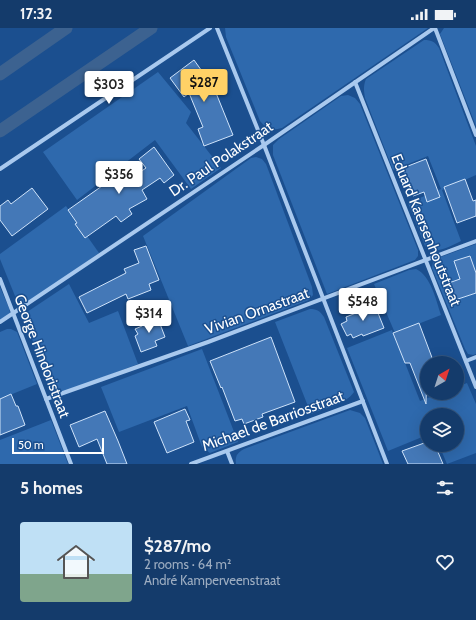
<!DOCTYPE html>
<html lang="en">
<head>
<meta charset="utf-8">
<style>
  :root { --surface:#143b6b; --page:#1d4271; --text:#f1f3f6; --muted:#9dadc1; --line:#33557e; --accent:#ffd166 }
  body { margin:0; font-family:Cabin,sans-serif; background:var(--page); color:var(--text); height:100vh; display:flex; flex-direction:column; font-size:15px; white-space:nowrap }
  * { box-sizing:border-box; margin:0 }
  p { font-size:13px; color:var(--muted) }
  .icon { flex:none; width:22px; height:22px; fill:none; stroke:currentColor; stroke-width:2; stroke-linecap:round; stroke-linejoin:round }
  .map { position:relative; height:436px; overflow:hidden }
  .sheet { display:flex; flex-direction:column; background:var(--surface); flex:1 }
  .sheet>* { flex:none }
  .needle { width:26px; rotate:39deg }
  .fabs { position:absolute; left:420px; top:328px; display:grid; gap:8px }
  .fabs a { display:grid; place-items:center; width:44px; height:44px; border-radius:50%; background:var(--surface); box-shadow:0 4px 16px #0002,0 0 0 1px var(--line); font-size:20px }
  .scale { position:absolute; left:12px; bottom:10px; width:92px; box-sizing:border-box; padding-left:4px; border:2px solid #fff; border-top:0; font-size:11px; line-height:14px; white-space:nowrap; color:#fff; -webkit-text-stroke:3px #1b4f8f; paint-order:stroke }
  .price { position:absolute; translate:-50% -34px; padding:0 9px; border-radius:4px; background:#fff; color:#222; font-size:13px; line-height:26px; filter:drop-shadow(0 1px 2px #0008) }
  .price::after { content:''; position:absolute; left:50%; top:24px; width:12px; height:9px; margin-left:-6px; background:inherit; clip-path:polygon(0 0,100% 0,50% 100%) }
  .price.selected { background:var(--accent); color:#111 }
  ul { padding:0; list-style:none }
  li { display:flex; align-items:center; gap:12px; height:100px; padding:0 20px }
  li span { display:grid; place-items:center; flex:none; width:112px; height:80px; border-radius:4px; color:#555 }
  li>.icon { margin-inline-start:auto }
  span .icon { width:48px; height:48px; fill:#fffc; stroke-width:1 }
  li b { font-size:17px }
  h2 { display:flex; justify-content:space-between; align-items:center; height:48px; padding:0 20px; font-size:17px }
  .status { display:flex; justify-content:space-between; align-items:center; height:28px; padding:0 20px; background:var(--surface); direction:ltr }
  .status svg { height:11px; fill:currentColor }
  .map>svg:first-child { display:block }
  .green { fill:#2e69ad }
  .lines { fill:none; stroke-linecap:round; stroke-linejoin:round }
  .canal { stroke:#3c6290; stroke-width:13 }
  .building { fill:#4478b7; stroke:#cfe3fa }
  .street { stroke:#a9c9ee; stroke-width:4 }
  .labels { text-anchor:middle; stroke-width:3; stroke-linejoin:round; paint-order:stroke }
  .street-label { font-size:15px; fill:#fff; stroke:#1b4f8f }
</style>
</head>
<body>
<div class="status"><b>17:32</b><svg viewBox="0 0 49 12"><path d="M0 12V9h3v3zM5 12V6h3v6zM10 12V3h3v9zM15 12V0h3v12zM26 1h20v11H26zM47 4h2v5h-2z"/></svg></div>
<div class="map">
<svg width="476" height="436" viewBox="0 0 476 436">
  <rect width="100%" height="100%" fill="#1b4f8f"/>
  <!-- green -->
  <g class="green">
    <path d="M225,0h203l-146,100c-11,3 -15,1 -22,-7l-34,-84z"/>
    <path d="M444,0h32v98l-36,-92z"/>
    <path d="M424,12c8,0 11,2 15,8l37,98v29l-34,15 19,51c-11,5 -26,15 -36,5l-17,-43 33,-14 -13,-33 -35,14 -28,-72c-1,-7 -2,-12 1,-19z"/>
    <path d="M158,44l33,40 -5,11 35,45 -30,21 -36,-49 -78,60 -34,-48z"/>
    <path d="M348,67l7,3 5,6 58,146v6l-3,4 -88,34 -54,-139v-10l6,-6 62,-43z"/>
    <path d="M256,129l6,2 4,5 46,123 1,8 -4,5 -121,46 -45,-110 108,-78z"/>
    <path d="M66,178l33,47 -70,49 -6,2 -5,-3 -3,-5 -15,-37v-5z"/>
    <path d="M476,216v110l-3,1 -5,-1 -3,-5 -33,-81 1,-6 5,-4z"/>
    <path d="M416,241c15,7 20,31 25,46l-46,18 -21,-49 35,-14z"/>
    <path d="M69,256l20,39 29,-12 20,53 -79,30 -5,-2 -5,-7 -24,-65 -1,-6z"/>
    <path d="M0,259l9,21 1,5 -10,9z"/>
    <path d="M310,281c7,0 10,2 14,8l30,75c-9,13 -29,16 -43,22l-36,-92z"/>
    <path d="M7,301h4l6,3 20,52 -37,15v-67z"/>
    <path d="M392,302l28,71 21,-8h16v-6l10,-4 9,21v49l-29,11 -8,-19h18v-30h-30v20l-39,16 -41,-103z"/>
    <path d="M202,321l36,93 -28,11 -8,-6 -15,-41 -68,26 -18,-45z"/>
    <path d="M350,382l10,3 5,5 18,46h-147c-1,-8 1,-11 8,-15z"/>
    <path d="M51,392l17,44h-68v-24z"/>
  </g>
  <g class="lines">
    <!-- canal -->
    <g class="canal">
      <path d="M0,46l66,-46"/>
      <path d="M0,103l151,-103"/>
    </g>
  </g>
  <!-- building -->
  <g class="building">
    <path d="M194,32l20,28 19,47 -29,11 -6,-17 5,-2 -14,-34 -5,4 -14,-19z"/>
    <path d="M154,119l20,28 -10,8 -4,-5 -18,12 5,9 -18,10 3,5 -11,8 -5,-6 -31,22 -10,-14 2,-1 -9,-13 34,-24 -4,-6 10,-6 4,7 7,-5 5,7 22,-15 -7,-9z"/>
    <path d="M426,131l14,38 -13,5 -3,-10 -11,4 -10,-28z"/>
    <path d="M465,151l8,22 3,-1v16l-19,7 -13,-36z"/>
    <path d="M32,160l16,21 -36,27 -12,-16v-14l8,-6 3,4z"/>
    <path d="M146,218l13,34 -10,4 2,6 -23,9 -2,-5 -39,19 -8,-16 47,-24 -2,-4 15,-6 -5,-13z"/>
    <path d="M470,228l6,17v20l-24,8 -6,-17 14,-5 -6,-18z"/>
    <path d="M374,275l10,25 -21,8 -1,-2 -9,4 -2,-4 -4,2 -6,-12 6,-3 -1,-4 15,-6 -1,-3z"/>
    <path d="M157,288l8,21 -10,4 2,5 -16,6 -6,-16 3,-2 -3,-5 7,-3 -1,-3z"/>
    <path d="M419,295l15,40h-7l-1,41 -16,-41h-5l-12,-30z"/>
    <path d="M271,309l24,65 -33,12 1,3 -19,7 -2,-5 -7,2 -13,-34 -1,1 -11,-27z"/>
    <path d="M11,366l5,12h2l7,19 -25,10v-36z"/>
    <path d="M185,381l5,11 -4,1 8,21 -27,11 -13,-31z"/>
    <path d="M105,383l13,30 9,23h-20l-10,-25 -18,8 -9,-22z"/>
    <path d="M427,414v3h8l8,19h-35l-6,-13z"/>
  </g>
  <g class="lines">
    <!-- street -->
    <g class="street">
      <path d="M217,0l47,117 123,319"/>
      <path d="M435,0l41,107"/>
      <path d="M355,54l121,305"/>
      <path d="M0,141l210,-141"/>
      <path d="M0,251l71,185"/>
      <path d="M0,294l264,-177 170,-117"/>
      <path d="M466,333l10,-4"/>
      <path d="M46,371l162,-57 268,-101"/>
      <path d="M227,423l5,13"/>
      <path d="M191,436l172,-63"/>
    </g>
  </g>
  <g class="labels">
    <!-- street labels -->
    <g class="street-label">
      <text transform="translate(221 131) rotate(-34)" y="5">Dr. Paul Polakstraat</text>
      <text transform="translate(426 202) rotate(68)" y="5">Eduard Kaersenhoutstraat</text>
      <text transform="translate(257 283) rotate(-20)" y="5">Vivian Ornastraat</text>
      <text transform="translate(42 328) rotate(69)" y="5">George Hindoristraat</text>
      <text transform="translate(273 393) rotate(-20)" y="5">Michael de Barriosstraat</text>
    </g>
  </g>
</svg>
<div class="fabs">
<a><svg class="needle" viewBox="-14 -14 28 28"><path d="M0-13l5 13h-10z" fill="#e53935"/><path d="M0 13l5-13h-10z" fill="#9dadc1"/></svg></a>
<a><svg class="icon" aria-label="layers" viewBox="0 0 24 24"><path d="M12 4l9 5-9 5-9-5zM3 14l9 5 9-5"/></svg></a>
</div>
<div class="scale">50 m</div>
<b class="price selected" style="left:204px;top:75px">$287</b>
<b class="price" style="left:109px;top:77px">$303</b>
<b class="price" style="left:119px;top:167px">$356</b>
<b class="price" style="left:363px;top:294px">$548</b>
<b class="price" style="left:149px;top:306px">$314</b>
</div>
<section class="sheet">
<h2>5 homes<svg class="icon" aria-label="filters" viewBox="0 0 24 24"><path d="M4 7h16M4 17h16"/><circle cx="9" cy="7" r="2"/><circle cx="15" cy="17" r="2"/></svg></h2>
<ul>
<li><span style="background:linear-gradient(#bfe0f5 65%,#7fa58c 0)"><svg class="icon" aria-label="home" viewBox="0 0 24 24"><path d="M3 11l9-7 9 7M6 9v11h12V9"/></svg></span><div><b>$287/mo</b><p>2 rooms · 64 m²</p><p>André Kamperveenstraat</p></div><svg class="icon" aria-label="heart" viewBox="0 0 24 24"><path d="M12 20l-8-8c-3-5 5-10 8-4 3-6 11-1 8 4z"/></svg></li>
</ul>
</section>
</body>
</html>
